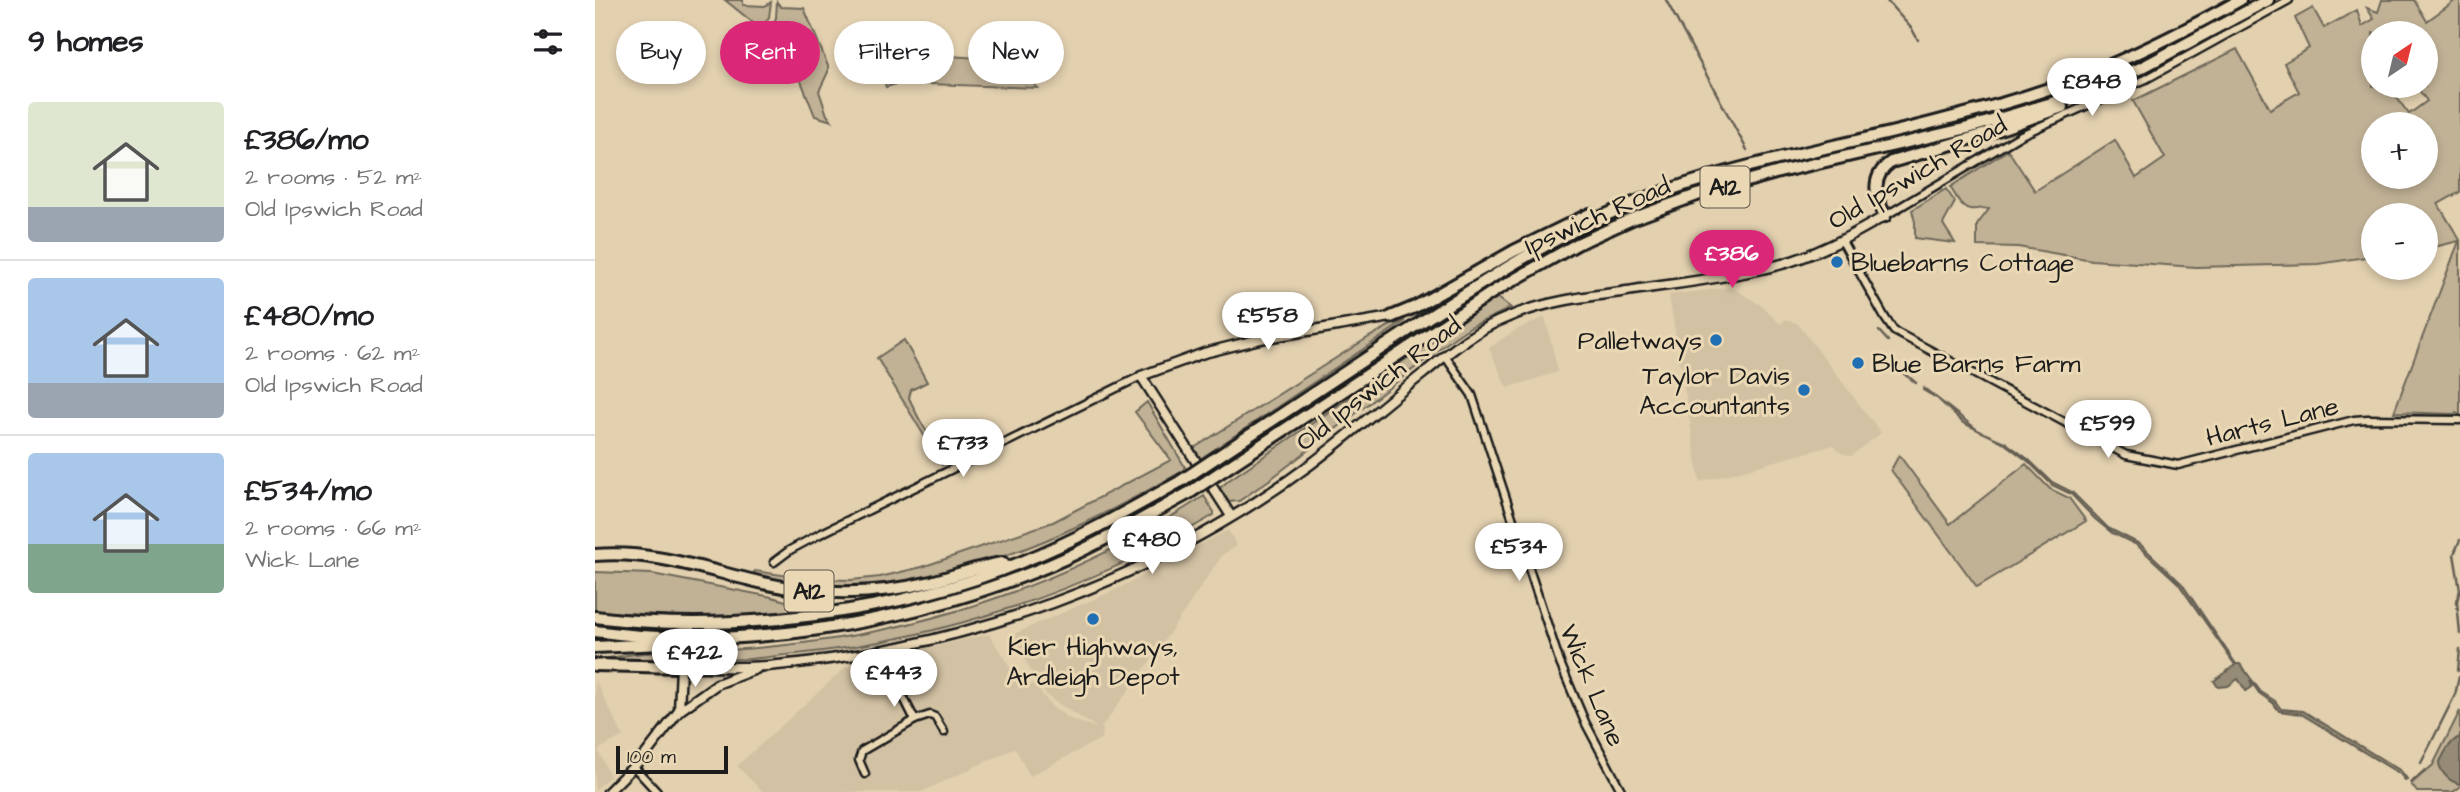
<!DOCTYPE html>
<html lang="en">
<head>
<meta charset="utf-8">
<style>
  :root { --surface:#fff; --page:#f6f6f6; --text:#202124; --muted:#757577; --line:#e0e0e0; --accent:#db2777 }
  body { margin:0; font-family:"Architects Daughter",sans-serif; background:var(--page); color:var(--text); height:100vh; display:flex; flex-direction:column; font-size:26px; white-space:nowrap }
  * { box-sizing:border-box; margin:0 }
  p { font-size:23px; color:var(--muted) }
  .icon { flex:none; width:38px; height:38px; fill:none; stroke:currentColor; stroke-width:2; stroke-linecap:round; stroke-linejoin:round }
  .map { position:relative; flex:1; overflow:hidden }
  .details { display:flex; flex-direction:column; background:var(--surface); width:595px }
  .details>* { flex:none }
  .hud { position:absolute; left:21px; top:21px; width:665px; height:63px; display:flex; gap:14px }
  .needle { width:46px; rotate:35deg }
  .buttons { position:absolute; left:1766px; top:21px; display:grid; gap:14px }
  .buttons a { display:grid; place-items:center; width:77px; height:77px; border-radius:50%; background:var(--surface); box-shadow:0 4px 10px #0003; font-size:35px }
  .scale { position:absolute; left:21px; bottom:18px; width:112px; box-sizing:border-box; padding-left:7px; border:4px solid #1c1c1c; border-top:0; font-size:19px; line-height:24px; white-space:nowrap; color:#1c1c1c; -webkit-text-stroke:5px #ead8b5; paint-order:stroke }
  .price { position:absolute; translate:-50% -60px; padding:0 16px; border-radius:24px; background:#fff; color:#222; font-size:23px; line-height:46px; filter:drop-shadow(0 2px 4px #0008) }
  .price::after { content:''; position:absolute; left:50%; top:42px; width:21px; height:16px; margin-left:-10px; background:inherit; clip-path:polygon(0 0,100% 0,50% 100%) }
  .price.selected { background:var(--accent); color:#fff }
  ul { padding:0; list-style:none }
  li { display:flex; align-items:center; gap:21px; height:175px; padding:0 28px }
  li+li { border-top:2px solid var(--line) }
  li span { display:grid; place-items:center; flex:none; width:196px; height:140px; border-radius:7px; color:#555 }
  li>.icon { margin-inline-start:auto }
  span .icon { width:84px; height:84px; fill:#fffc; stroke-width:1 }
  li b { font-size:30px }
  h2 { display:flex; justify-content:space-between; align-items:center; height:84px; padding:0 28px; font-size:30px }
  .tag { padding:0 24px; border-radius:32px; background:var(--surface); box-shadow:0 4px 10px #0003; font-size:24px; line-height:63px }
  .tag.selected { background:var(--accent); color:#fff }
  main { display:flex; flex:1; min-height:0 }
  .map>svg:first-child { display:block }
  .built { fill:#d2c1a3 }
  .green { fill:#c1b296; stroke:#6e6759; stroke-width:2; fill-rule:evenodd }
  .water { fill:#958b76; stroke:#655f52; stroke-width:2 }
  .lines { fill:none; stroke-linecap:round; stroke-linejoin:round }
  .stream { stroke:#655f52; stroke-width:2.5 }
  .street-casing { stroke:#1c1c1c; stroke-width:11 }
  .secondary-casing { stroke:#1c1c1c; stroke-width:13 }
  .highway-casing { stroke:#1c1c1c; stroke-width:16 }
  .street { stroke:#ead8b5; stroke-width:6 }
  .secondary { stroke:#ead8b5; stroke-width:8 }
  .highway { stroke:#ead8b5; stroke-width:10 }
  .highway-bridge-casing { stroke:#1c1c1c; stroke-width:16; stroke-linecap:butt }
  .highway-bridge { stroke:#ead8b5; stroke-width:10 }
  .poi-dot { fill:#1f6fb2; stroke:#ead8b5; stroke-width:2.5 }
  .labels { text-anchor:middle; stroke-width:6; stroke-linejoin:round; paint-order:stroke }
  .shield { fill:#ead8b5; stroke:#5a544a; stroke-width:2 }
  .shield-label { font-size:24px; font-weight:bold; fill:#1c1c1c }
  .street-label { font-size:26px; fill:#1c1c1c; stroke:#ead8b5 }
  .poi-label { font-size:26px; fill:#1c1c1c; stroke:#ead8b5; text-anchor:start }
</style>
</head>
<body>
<main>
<section class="details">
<h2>9 homes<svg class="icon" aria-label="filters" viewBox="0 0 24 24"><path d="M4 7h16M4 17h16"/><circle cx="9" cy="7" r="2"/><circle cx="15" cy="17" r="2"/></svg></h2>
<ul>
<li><span style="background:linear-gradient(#dfe7d0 75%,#9aa5b1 0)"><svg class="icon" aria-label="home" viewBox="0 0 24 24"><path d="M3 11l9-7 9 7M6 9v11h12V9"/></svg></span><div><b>£386/mo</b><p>2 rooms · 52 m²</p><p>Old Ipswich Road</p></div></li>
<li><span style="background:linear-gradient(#a9c7e8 75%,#9aa5b1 0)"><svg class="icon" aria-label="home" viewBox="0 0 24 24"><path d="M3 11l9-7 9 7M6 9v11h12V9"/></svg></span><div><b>£480/mo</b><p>2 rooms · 62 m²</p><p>Old Ipswich Road</p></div></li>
<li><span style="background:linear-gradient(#a9c7e8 65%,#7fa58c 0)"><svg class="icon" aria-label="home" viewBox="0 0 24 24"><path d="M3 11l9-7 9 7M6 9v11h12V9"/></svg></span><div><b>£534/mo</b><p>2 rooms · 66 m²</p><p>Wick Lane</p></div></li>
</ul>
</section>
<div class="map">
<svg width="1865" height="792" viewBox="0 0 1865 792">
  <rect width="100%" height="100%" fill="#e2d0af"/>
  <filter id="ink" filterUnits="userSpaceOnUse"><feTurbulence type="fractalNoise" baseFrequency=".0143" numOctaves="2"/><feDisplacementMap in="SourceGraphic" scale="14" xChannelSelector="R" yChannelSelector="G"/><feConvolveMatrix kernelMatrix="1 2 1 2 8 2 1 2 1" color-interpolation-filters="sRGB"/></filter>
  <g filter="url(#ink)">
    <!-- built -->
    <g class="built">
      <path d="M1136,287l31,19 18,18 6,-5 12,5 83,109 -30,23 -10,-3 -7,-8 -134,37 -31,-187z"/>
      <path d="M950,317l13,55 -51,16 -18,-40 27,-18z"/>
      <path d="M633,530l9,16 -14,8 -65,96 -57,78 2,2 -1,8 -72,38 -15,-28 -94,44h-158l-26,-26 109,-99 143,-33 34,54 11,-4 19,24 19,12 26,8 -44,-27 -13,-12 -25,-45v-11l99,-43z"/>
      <path d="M0,680l28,56 -25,14 12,26 -15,14z"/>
    </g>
    <!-- green -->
    <g class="green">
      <path d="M130,0h18v5l22,1 6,-4 -2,15 -8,12z"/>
      <path d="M1787,0h32l13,21 29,-21h4v192l-22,12 22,36v174l-4,-2 -1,2 -61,-2 65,-171 -33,8 -1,-34h-52v41l-55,8 -122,3 -104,-7 -74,-13 -41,-1v-21l12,-16c-7,-2 -12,1 -19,0 -9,-1 -15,-15 -20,-22l58,-37 27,41 80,-51 21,38 29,-20 -32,-57 104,-52 33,60 29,-17 -15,-29 25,-15 -14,-30 18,-10 11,20 33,-18 5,16 12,-7 -7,-11 11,4zM1778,33h52v53h-9l11,15 -18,13 -21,-28h-15zM1778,124h52v53h-52z"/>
      <path d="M182,2l4,5 23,1 24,58v6l-9,19 8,24 5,6 -17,-5 -16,-40 -32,-41 9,-17z"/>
      <path d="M325,54l59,4 21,-3 11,6 27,27 -138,-5 -14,4 -5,-15c8,-13 24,-17 39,-18z"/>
      <path d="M1351,189l9,13 -12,22 12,19 -40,-5v-16l-3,-12z"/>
      <path d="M902,297l14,11 -41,19 -15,10 -183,141 -33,23 -10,1 -9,-14 9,-8z"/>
      <path d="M810,321l-205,138 -6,-11 175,-111 20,-11z"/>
      <path d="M309,340l23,42 -16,8 -2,8c5,10 18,42 29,42 6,-1 11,-6 16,-9l11,22 -23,12 -65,-107z"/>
      <path d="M552,402l39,67c-135,77 -275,143 -434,106l3,-4 54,8 42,1 29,-3 42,-10 131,-45 118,-62 -36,-48z"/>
      <path d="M1304,455l51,69 76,-60 24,25 19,9 17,23 -109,66 -86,-117z"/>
      <path d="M609,496l10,16v3c-126,75 -271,124 -417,139 -16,1 -32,4 -48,5 -50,1 -100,-1 -149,0 16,-2 31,-5 47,-6 18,-2 36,-1 54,-2 45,-1 92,-6 138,-13 129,-21 255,-70 365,-142z"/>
      <path d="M0,572l57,2 120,23 28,8 1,5 -88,9 -118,-8z"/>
      <path d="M1865,711v76l-7,5h-36l-6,-8 22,-19z"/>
    </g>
    <!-- water -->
    <g class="water">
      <path d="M1329,388l55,43 26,11 23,17 24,23 20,10 36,36 32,16 42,40 54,80h4l21,28 14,9 6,8 22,2 98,60 6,8 -2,1 -5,-6 -99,-60 -22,-3 -6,-8 -14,-10 -9,-13 2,7 -6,4 -8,-12 -10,7 -10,1 -4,-6 21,-16 -57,-82 -41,-38 -25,-12 -17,-14 -24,-25 -19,-9 -23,-23 -28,-21 -38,-18 -25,-24 -15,-9z"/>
      <path d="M1865,737v47c-10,-2 -18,-10 -21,-20 4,-9 12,-24 21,-27z"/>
    </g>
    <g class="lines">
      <!-- stream -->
      <g class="stream">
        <path d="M1071,0l81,150"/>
        <path d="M1291,0l26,29 6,11"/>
        <path d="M1284,331l9,10"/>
        <path d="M1302,368l11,9"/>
        <path d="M1315,378l6,5"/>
        <path d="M1865,540l-6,14 6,36 -3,11 3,33"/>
        <path d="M1863,671l2,-22"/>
        <path d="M1826,763l34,-68 4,-18"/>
        <path d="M1816,783l14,-13"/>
      </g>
      <!-- street casing -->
      <g class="street-casing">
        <g id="street">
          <path d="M1290,216l136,-81 125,-56 143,-79"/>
          <path d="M1247,241l43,77 9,13 232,124 52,10 176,-45 13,-1 93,1"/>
          <path d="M850,356l27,39 88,268 25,59 37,70"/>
          <path d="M179,562l16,-12 28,-15 323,-159"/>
          <path d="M285,651l35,69 15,-5 5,2 9,15"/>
          <path d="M39,767l23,25"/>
          <path d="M270,774l-6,-14 3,-9 53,-31"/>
        </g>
      </g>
      <!-- secondary casing -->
      <g class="secondary-casing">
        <g id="secondary">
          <path d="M636,516l-90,-140 63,-23 56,-14 131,-22"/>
          <path d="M84,711l2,-44c28,0 57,1 86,-1 195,-16 386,-85 544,-202 38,-29 75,-61 113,-91 26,-21 51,-43 82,-55 37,-16 76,-21 115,-26 50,-8 101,-13 150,-25 42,-10 78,-30 114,-51"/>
          <path d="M13,792l38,-38 33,-43 38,-27 39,-15"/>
        </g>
      </g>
      <!-- highway casing -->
      <g class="highway-casing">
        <g id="highway">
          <path d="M1290,216c-10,-20 -15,-39 6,-54l95,-28 76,-27"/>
          <path d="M796,317l24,-10 99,-56 76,-37"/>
          <path d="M622,457c63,-41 126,-83 189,-125 75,-49 149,-98 233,-131 99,-39 204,-54 307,-82 55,-14 110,-30 162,-53 45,-19 89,-42 132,-66"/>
          <path d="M630,469l271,-179 81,-46 55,-25 65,-24 82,-23 189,-44 84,-25 89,-35 127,-68"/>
          <path d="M0,555c76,-7 146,31 220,36 39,3 78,0 116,-9 24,-6 48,-16 72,-19"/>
          <path d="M0,617c135,17 303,-3 429,-56 55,-22 105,-51 157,-80"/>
          <path d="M0,631c143,21 304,-6 438,-59 54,-21 105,-51 156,-79"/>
          <path d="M0,647l68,-3 13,-3"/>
          <path d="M0,665l86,2"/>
        </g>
      </g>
      <!-- street -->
      <use href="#street" class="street"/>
      <!-- secondary -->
      <use href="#secondary" class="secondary"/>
      <!-- highway -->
      <use href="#highway" class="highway"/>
      <!-- highway-bridge casing -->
      <g class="highway-bridge-casing">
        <g id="highway-bridge">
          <path d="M586,481l36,-24"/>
          <path d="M594,493l36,-24"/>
        </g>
      </g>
      <!-- highway-bridge -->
      <use href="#highway-bridge" class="highway-bridge"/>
    </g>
  </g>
  <!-- markers -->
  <g class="poi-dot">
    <circle cx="1242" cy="262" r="7"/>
    <circle cx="1121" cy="340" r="7"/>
    <circle cx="1263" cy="363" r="7"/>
    <circle cx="1209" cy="390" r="7"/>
    <circle cx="498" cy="619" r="7"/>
  </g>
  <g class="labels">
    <!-- shield labels -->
    <g class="shield">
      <rect x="1105.5" y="166.5" width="49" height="41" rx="5"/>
      <rect x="189.5" y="570.5" width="49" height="41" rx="5"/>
    </g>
    <g class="shield-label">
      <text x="1130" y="195">A12</text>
      <text x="214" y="599">A12</text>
    </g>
    <!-- street labels -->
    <g class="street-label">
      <text transform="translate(1322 172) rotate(-30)" y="9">Old Ipswich Road</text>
      <text transform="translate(1002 215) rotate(-24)" y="9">Ipswich Road</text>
      <text transform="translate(783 383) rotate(-38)" y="9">Old Ipswich Road</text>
      <text transform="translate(1677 421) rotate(-14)" y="9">Harts Lane</text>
      <text transform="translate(998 685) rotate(67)" y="9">Wick Lane</text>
    </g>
    <!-- poi labels -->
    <g class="poi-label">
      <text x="1256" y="271">Bluebarns Cottage</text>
      <text x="1107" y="349" text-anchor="end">Palletways</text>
      <text x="1277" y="372">Blue Barns Farm</text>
      <text x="1195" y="384" text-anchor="end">Taylor Davis<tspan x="1195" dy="30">Accountants</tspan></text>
      <text x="498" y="655" text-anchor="middle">Kier Highways,<tspan x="498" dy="30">Ardleigh Depot</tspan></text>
    </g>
  </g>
</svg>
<div class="buttons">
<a><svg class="needle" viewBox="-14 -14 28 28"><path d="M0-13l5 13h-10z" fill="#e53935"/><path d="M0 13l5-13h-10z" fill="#757577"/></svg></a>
<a>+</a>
<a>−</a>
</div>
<div class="scale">100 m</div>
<b class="price" style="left:1497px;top:118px">£848</b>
<b class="price selected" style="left:1137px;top:290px">£386</b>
<b class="price" style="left:673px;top:352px">£558</b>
<b class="price" style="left:1513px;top:460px">£599</b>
<b class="price" style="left:368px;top:479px">£733</b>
<b class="price" style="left:557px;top:576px">£480</b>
<b class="price" style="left:924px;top:583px">£534</b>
<b class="price" style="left:100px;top:689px">£422</b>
<b class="price" style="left:299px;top:709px">£443</b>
<div class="hud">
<a class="tag">Buy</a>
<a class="tag selected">Rent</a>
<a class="tag">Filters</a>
<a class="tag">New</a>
</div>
</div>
</main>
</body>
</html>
